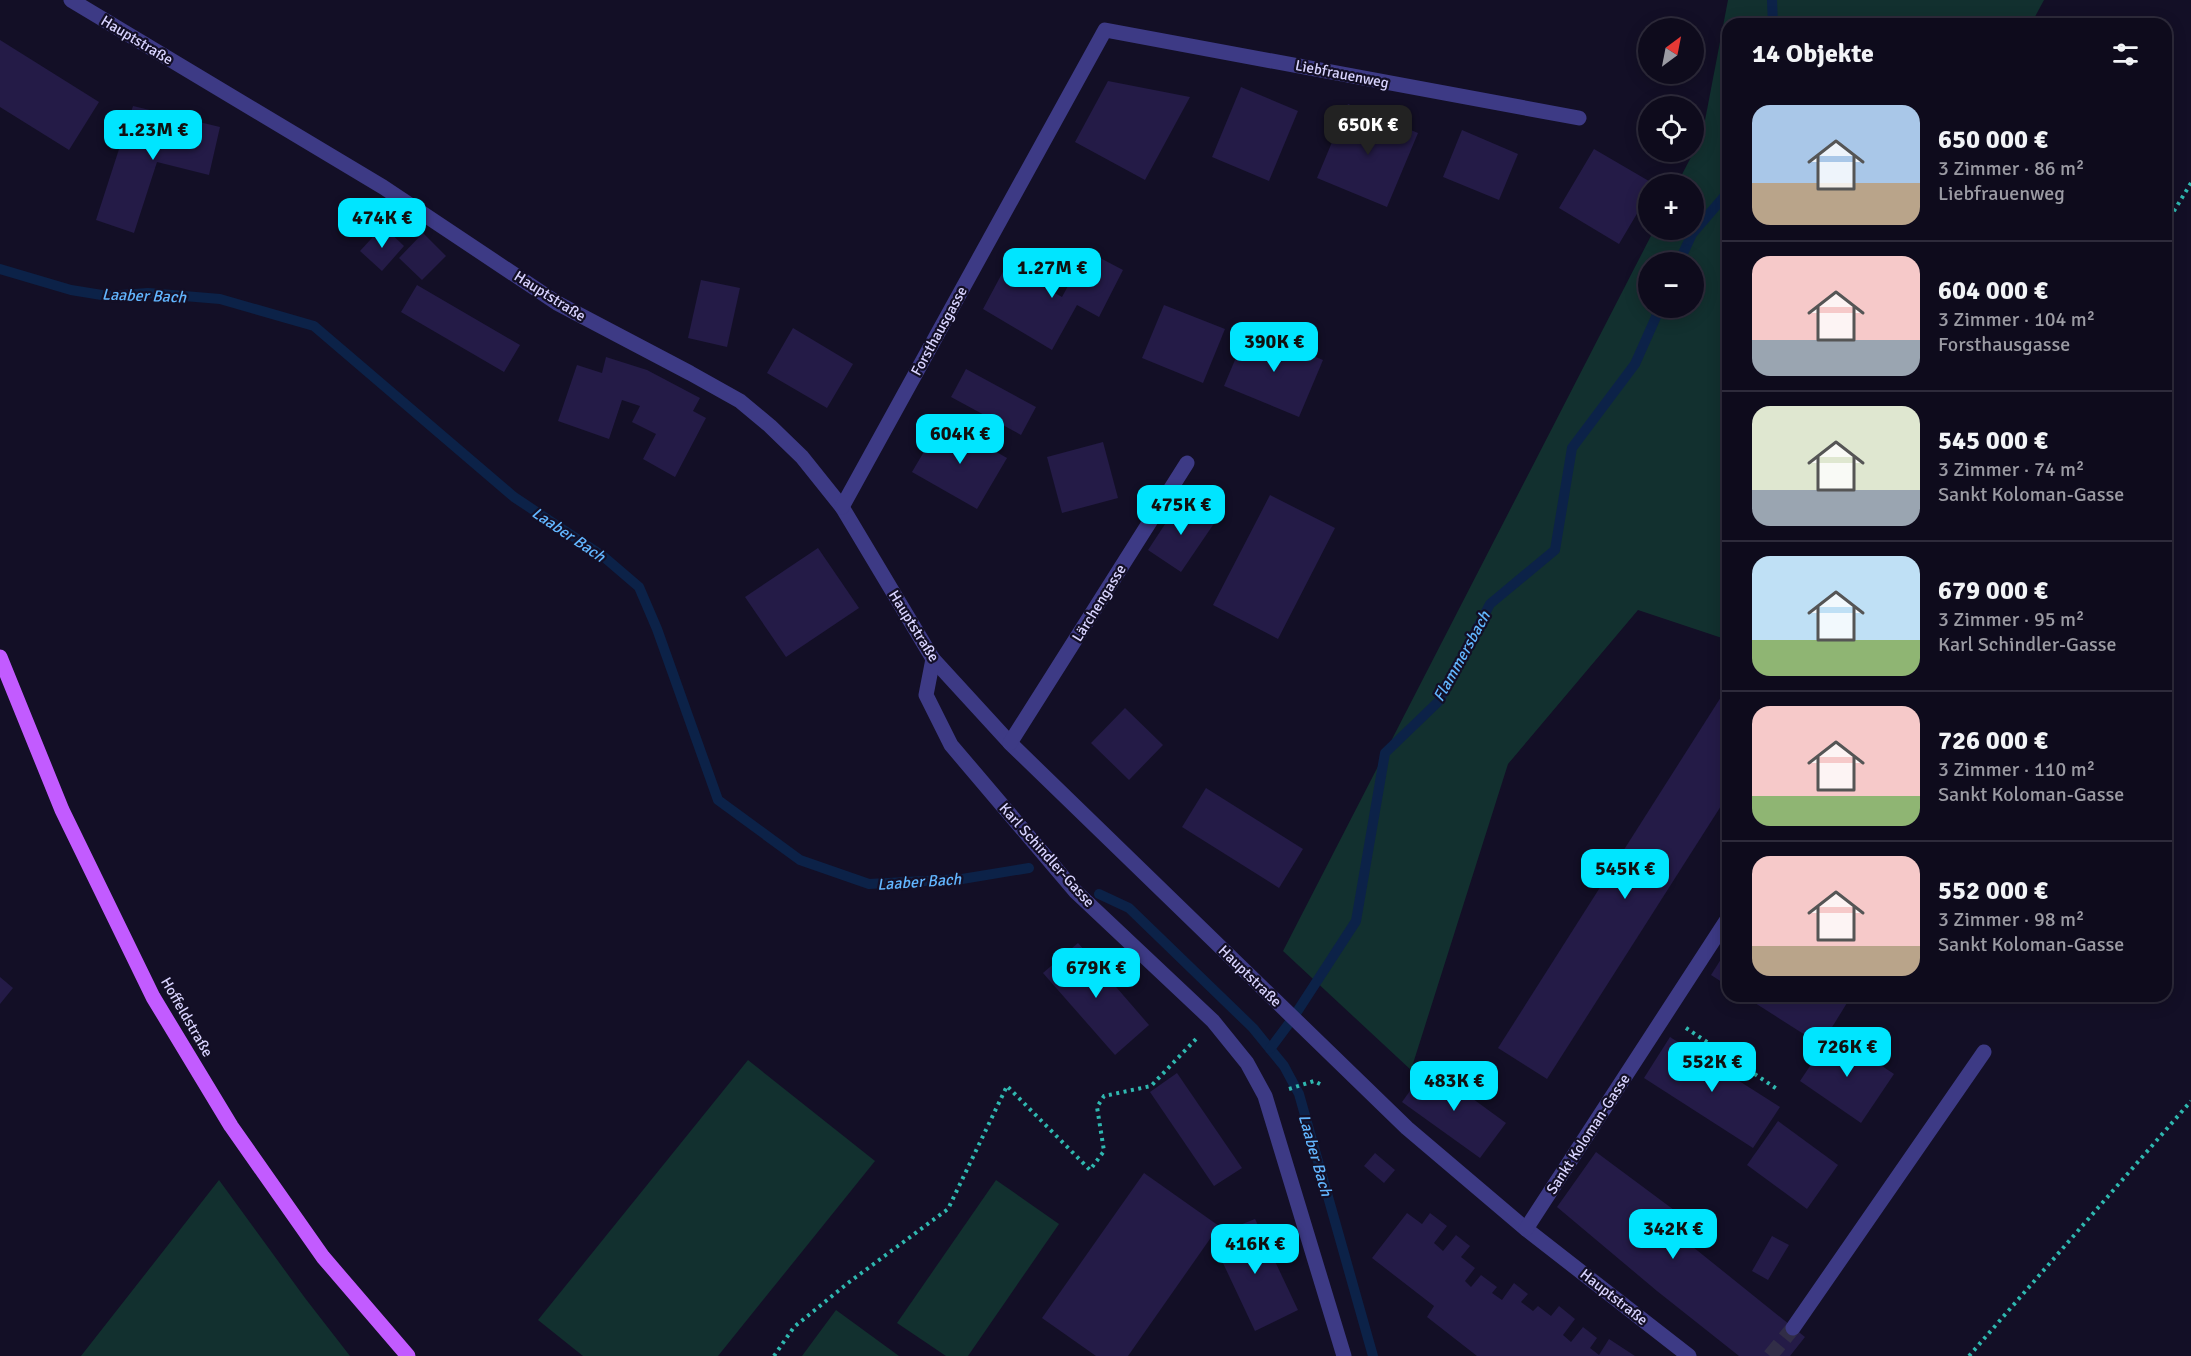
<!DOCTYPE html>
<html lang="de">
<head>
<meta charset="utf-8">
<style>
  :root { --surface:#0e0b1c; --page:#171425; --text:#f1f3f6; --muted:#9b9ba3; --line:#2e2b3b; --accent:#00e5ff }
  body { margin:0; font-family:Signika,sans-serif; background:var(--page); color:var(--text); height:100vh; display:flex; flex-direction:column; font-size:22px; white-space:nowrap }
  * { box-sizing:border-box; margin:0 }
  p { font-size:20px; color:var(--muted) }
  .icon { flex:none; width:33px; height:33px; fill:none; stroke:currentColor; stroke-width:2; stroke-linecap:round; stroke-linejoin:round }
  .map { position:relative; flex:1; overflow:hidden }
  .side { position:absolute; left:1722px; top:18px; width:450px; height:984px; display:flex; flex-direction:column; background:var(--surface); border-radius:18px; box-shadow:0 3px 15px #0003,0 0 0 2px var(--line) }
  .side>* { flex:none }
  .needle { width:39px; rotate:32deg }
  .controls { position:absolute; left:1638px; top:18px; display:grid; gap:12px }
  .controls a { display:grid; place-items:center; width:66px; height:66px; border-radius:50%; background:var(--surface); box-shadow:0 3px 15px #0003,0 0 0 2px var(--line); font-size:30px }
  .price { position:absolute; translate:-50% -51px; padding:0 14px; border-radius:12px; background:var(--accent); color:#111; font-size:20px; line-height:39px; filter:drop-shadow(0 2px 3px #0008) }
  .price::after { content:''; position:absolute; left:50%; top:36px; width:18px; height:14px; margin-left:-9px; background:inherit; clip-path:polygon(0 0,100% 0,50% 100%) }
  .price.on { background:#222; color:#fff }
  ul { padding:0; list-style:none }
  li { display:flex; align-items:center; gap:18px; height:150px; padding:0 30px }
  li+li { border-top:2px solid var(--line) }
  li span { display:grid; place-items:center; flex:none; width:168px; height:120px; border-radius:18px; color:#555 }
  li>.icon { margin-inline-start:auto }
  span .icon { width:72px; height:72px; fill:#fffc; stroke-width:1 }
  li b { font-size:26px }
  h2 { display:flex; justify-content:space-between; align-items:center; height:72px; padding:0 30px; font-size:26px }
  .map>svg:first-child { display:block }
  .green { fill:#12302f; fill-rule:evenodd }
  .lines { fill:none; stroke-linecap:round; stroke-linejoin:round }
  .stream { stroke:#0c2248; stroke-width:10 }
  .building { fill:#241b47 }
  .minor-tunnel { stroke:#312d47; stroke-width:15; stroke-dasharray:15 8; stroke-linecap:butt }
  .path { stroke:#2fb8b0; stroke-width:4; stroke-dasharray:3 4.5; stroke-linecap:butt }
  .minor { stroke:#3d3a85; stroke-width:15 }
  .major { stroke:#c25bff; stroke-width:15 }
  .labels { text-anchor:middle; stroke-width:4.5; stroke-linejoin:round; paint-order:stroke }
  .street-label { font-size:15px; fill:#d9d4ff; stroke:#130f26 }
  .water-label { font-size:16px; font-style:italic; fill:#62b6ff; stroke:#130f26 }
</style>
</head>
<body>
<div class="map">
<svg width="2191" height="1356" viewBox="0 0 2191 1356">
  <rect width="100%" height="100%" fill="#130f26"/>
  <!-- green -->
  <g class="green">
    <path d="M1728,0h316l-13,24h-303v616l-90,-30 -130,154 -97,306 -128,-119 371,-721h40v-46h-17l25,-48zM1648,262h46v46h-46z"/>
    <path d="M748,1060l127,101 -157,195h-135l-45,-36z"/>
    <path d="M219,1180l86,118 45,58h-269z"/>
    <path d="M996,1180l63,44 -91,132h-22l-49,-33z"/>
    <path d="M836,1310l63,46h-97z"/>
  </g>
  <g class="lines">
    <!-- stream -->
    <g class="stream">
      <path d="M1772,0l1,24"/>
      <path d="M1679,262l13,-28 36,-42"/>
      <path d="M0,269l71,21 37,6 40,-3 72,6 94,27 200,171 90,60 35,30 18,42 61,171 82,60 69,24 93,-5 67,-11"/>
      <path d="M1099,894l30,14 124,120 31,38 15,28 74,262"/>
      <path d="M1270,1049l23,-31 63,-97 29,-168 54,-52 51,-97 65,-54 17,-102 63,-84 25,-56"/>
    </g>
  </g>
  <!-- building -->
  <g class="building">
    <path d="M0,40l99,62 -30,48 -69,-43z"/>
    <path d="M1108,81l82,16 -45,83 -70,-38z"/>
    <path d="M1241,87l57,24 -29,70 -57,-24z"/>
    <path d="M1348,104l70,29 -31,74 -70,-29z"/>
    <path d="M133,106l87,21 -11,48 -52,-13 -23,71 -38,-13z"/>
    <path d="M1462,130l56,24 -19,46 -56,-23z"/>
    <path d="M1594,149l60,35h-6v11l-29,49 -60,-36z"/>
    <path d="M383,226l21,20 -22,25 -22,-20z"/>
    <path d="M423,233l23,23 -24,24 -23,-22z"/>
    <path d="M1087,251l36,19 -24,47 -22,-12 -25,45 -69,-41 23,-43 56,31z"/>
    <path d="M701,280l39,8 -13,59 -39,-9z"/>
    <path d="M417,285l103,60 -16,27 -103,-60z"/>
    <path d="M1164,305l61,24 -22,54 -61,-25z"/>
    <path d="M793,328l60,36 -26,44 -60,-35z"/>
    <path d="M1248,329l75,31 -24,57 -75,-31z"/>
    <path d="M606,357l41,13 53,28 -7,13 13,7 -31,59 -32,-18 13,-25 -24,-12 8,-16 -18,-6 -13,39 -51,-18 19,-56 25,8z"/>
    <path d="M966,369l70,38 -15,28 -70,-38z"/>
    <path d="M942,421l65,37 -30,51 -65,-37z"/>
    <path d="M1103,442l15,56 -56,15 -15,-56z"/>
    <path d="M1270,495l65,33 -57,111 -65,-34z"/>
    <path d="M1181,500l34,22 -34,50 -33,-22z"/>
    <path d="M818,548l41,60 -73,49 -41,-60z"/>
    <path d="M1728,686v109l-181,284 -49,-31z"/>
    <path d="M1125,708l38,37 -34,35 -38,-37z"/>
    <path d="M1206,788l97,61 -24,39 -97,-61z"/>
    <path d="M1078,943l71,82 -34,30 -72,-82z"/>
    <path d="M1728,948v38l-17,-11z"/>
    <path d="M0,977l13,11 -13,16z"/>
    <path d="M1744,996h92l11,7 -26,42z"/>
    <path d="M1832,1033l62,41 -33,49 -61,-42z"/>
    <path d="M1670,1037l110,70 -27,41 -109,-70z"/>
    <path d="M1428,1066l78,57 -26,35 -78,-56z"/>
    <path d="M1177,1073l65,95 -28,18 -64,-94z"/>
    <path d="M1778,1121l60,44 -31,44 -60,-44z"/>
    <path d="M1596,1152l109,81 -12,14 112,90 -15,19h-51l-82,-65 -100,-84z"/>
    <path d="M1375,1153l20,17 -11,13 -20,-17z"/>
    <path d="M1144,1173l75,53 -91,130h-32l-54,-38z"/>
    <path d="M1407,1213l15,11 8,-11 17,13 -13,17 9,8 13,-16 14,11 -9,11 14,11 -10,13 6,6 10,-12 16,12 -5,6 10,7 12,-17 14,11 -7,8 12,9 5,-5 13,10 8,-10 16,13 -12,16 8,7 12,-15 14,11 -7,10 9,7 10,-16 26,17h-158l-50,-39 7,-11 -62,-48z"/>
    <path d="M1255,1219l43,91 -43,21 -41,-87 8,-12z"/>
    <path d="M1772,1236l17,9 -21,35 -16,-9z"/>
  </g>
  <g class="lines">
    <!-- minor-tunnel -->
    <path class="minor-tunnel" d="M1770,1356l23,-28"/>
    <!-- path -->
    <g class="path">
      <path d="M2166,224l25,-41"/>
      <path d="M1686,1028l91,61"/>
      <path d="M1289,1089l25,-8 10,5"/>
      <path d="M774,1356l20,-29 54,-44 100,-74 59,-123 83,84 14,-19 -7,-44 7,-11 47,-10 45,-47"/>
      <path d="M1969,1356l222,-255"/>
    </g>
    <!-- minor -->
    <g class="minor">
      <path d="M71,0l312,187 174,116 133,70 50,28 30,25 32,31 40,50 91,152 77,84 397,385 119,101 163,127"/>
      <path d="M842,507l263,-477 474,88"/>
      <path d="M933,659l-7,36 25,50 124,146 138,130 34,42 18,33 79,260"/>
      <path d="M1010,743l177,-280"/>
      <path d="M1526,1229l202,-311"/>
      <path d="M1793,1328l191,-276"/>
    </g>
    <!-- major -->
    <path class="major" d="M0,657l62,153 91,187 78,129 92,131 85,99"/>
  </g>
  <g class="labels">
    <!-- street labels -->
    <g class="street-label">
      <text transform="translate(137 40) rotate(31)" y="5">Hauptstraße</text>
      <text transform="translate(1342 74) rotate(11)" y="5">Liebfrauenweg</text>
      <text transform="translate(550 296) rotate(32)" y="5">Hauptstraße</text>
      <text transform="translate(939 331) rotate(-61)" y="5">Forsthausgasse</text>
      <text transform="translate(1099 603) rotate(-58)" y="5">Lärchengasse</text>
      <text transform="translate(914 626) rotate(58)" y="5">Hauptstraße</text>
      <text transform="translate(1047 855) rotate(48)" y="5">Karl Schindler-Gasse</text>
      <text transform="translate(1250 976) rotate(44)" y="5">Hauptstraße</text>
      <text transform="translate(187 1017) rotate(60)" y="5">Hoffeldstraße</text>
      <text transform="translate(1588 1134) rotate(-57)" y="5">Sankt Koloman-Gasse</text>
      <text transform="translate(1614 1297) rotate(38)" y="5">Hauptstraße</text>
    </g>
    <!-- water labels -->
    <g class="water-label">
      <text transform="translate(144 295) rotate(2)" y="6">Laaber Bach</text>
      <text transform="translate(569 534) rotate(34)" y="6">Laaber Bach</text>
      <text transform="translate(1461 656) rotate(-61)" y="6">Flammersbach</text>
      <text transform="translate(919 881) rotate(-4)" y="6">Laaber Bach</text>
      <text transform="translate(1316 1155) rotate(74)" y="6">Laaber Bach</text>
    </g>
  </g>
</svg>
<div class="controls">
<a><svg class="needle" viewBox="-14 -14 28 28"><path d="M0-13l5 13h-10z" fill="#e53935"/><path d="M0 13l5-13h-10z" fill="#9b9ba3"/></svg></a>
<a><svg class="icon" aria-label="locate" viewBox="0 0 24 24"><circle cx="12" cy="12" r="6"/><path d="M12 2v4M12 18v4M2 12h4M18 12h4"/></svg></a>
<a>+</a>
<a>−</a>
</div>
<b class="price on" style="left:1368px;top:156px">650K €</b>
<b class="price" style="left:153px;top:161px">1.23M €</b>
<b class="price" style="left:382px;top:249px">474K €</b>
<b class="price" style="left:1052px;top:299px">1.27M €</b>
<b class="price" style="left:1274px;top:373px">390K €</b>
<b class="price" style="left:960px;top:465px">604K €</b>
<b class="price" style="left:1181px;top:536px">475K €</b>
<b class="price" style="left:1625px;top:900px">545K €</b>
<b class="price" style="left:1096px;top:999px">679K €</b>
<b class="price" style="left:1847px;top:1078px">726K €</b>
<b class="price" style="left:1712px;top:1093px">552K €</b>
<b class="price" style="left:1454px;top:1112px">483K €</b>
<b class="price" style="left:1673px;top:1260px">342K €</b>
<b class="price" style="left:1255px;top:1275px">416K €</b>
<section class="side">
<h2>14 Objekte<svg class="icon" aria-label="filters" viewBox="0 0 24 24"><path d="M4 7h16M4 17h16"/><circle cx="9" cy="7" r="2"/><circle cx="15" cy="17" r="2"/></svg></h2>
<ul>
<li><span style="background:linear-gradient(#a9c7e8 65%,#b9a48a 0)"><svg class="icon" aria-label="home" viewBox="0 0 24 24"><path d="M3 11l9-7 9 7M6 9v11h12V9"/></svg></span><div><b>650 000 €</b><p>3 Zimmer · 86 m²</p><p>Liebfrauenweg</p></div></li>
<li><span style="background:linear-gradient(#f6c9c9 70%,#9aa5b1 0)"><svg class="icon" aria-label="home" viewBox="0 0 24 24"><path d="M3 11l9-7 9 7M6 9v11h12V9"/></svg></span><div><b>604 000 €</b><p>3 Zimmer · 104 m²</p><p>Forsthausgasse</p></div></li>
<li><span style="background:linear-gradient(#dfe7d0 70%,#9aa5b1 0)"><svg class="icon" aria-label="home" viewBox="0 0 24 24"><path d="M3 11l9-7 9 7M6 9v11h12V9"/></svg></span><div><b>545 000 €</b><p>3 Zimmer · 74 m²</p><p>Sankt Koloman-Gasse</p></div></li>
<li><span style="background:linear-gradient(#bfe0f5 70%,#8fb573 0)"><svg class="icon" aria-label="home" viewBox="0 0 24 24"><path d="M3 11l9-7 9 7M6 9v11h12V9"/></svg></span><div><b>679 000 €</b><p>3 Zimmer · 95 m²</p><p>Karl Schindler-Gasse</p></div></li>
<li><span style="background:linear-gradient(#f6c9c9 75%,#8fb573 0)"><svg class="icon" aria-label="home" viewBox="0 0 24 24"><path d="M3 11l9-7 9 7M6 9v11h12V9"/></svg></span><div><b>726 000 €</b><p>3 Zimmer · 110 m²</p><p>Sankt Koloman-Gasse</p></div></li>
<li><span style="background:linear-gradient(#f6c9c9 75%,#b9a48a 0)"><svg class="icon" aria-label="home" viewBox="0 0 24 24"><path d="M3 11l9-7 9 7M6 9v11h12V9"/></svg></span><div><b>552 000 €</b><p>3 Zimmer · 98 m²</p><p>Sankt Koloman-Gasse</p></div></li>
</ul>
</section>
</div>
</body>
</html>
